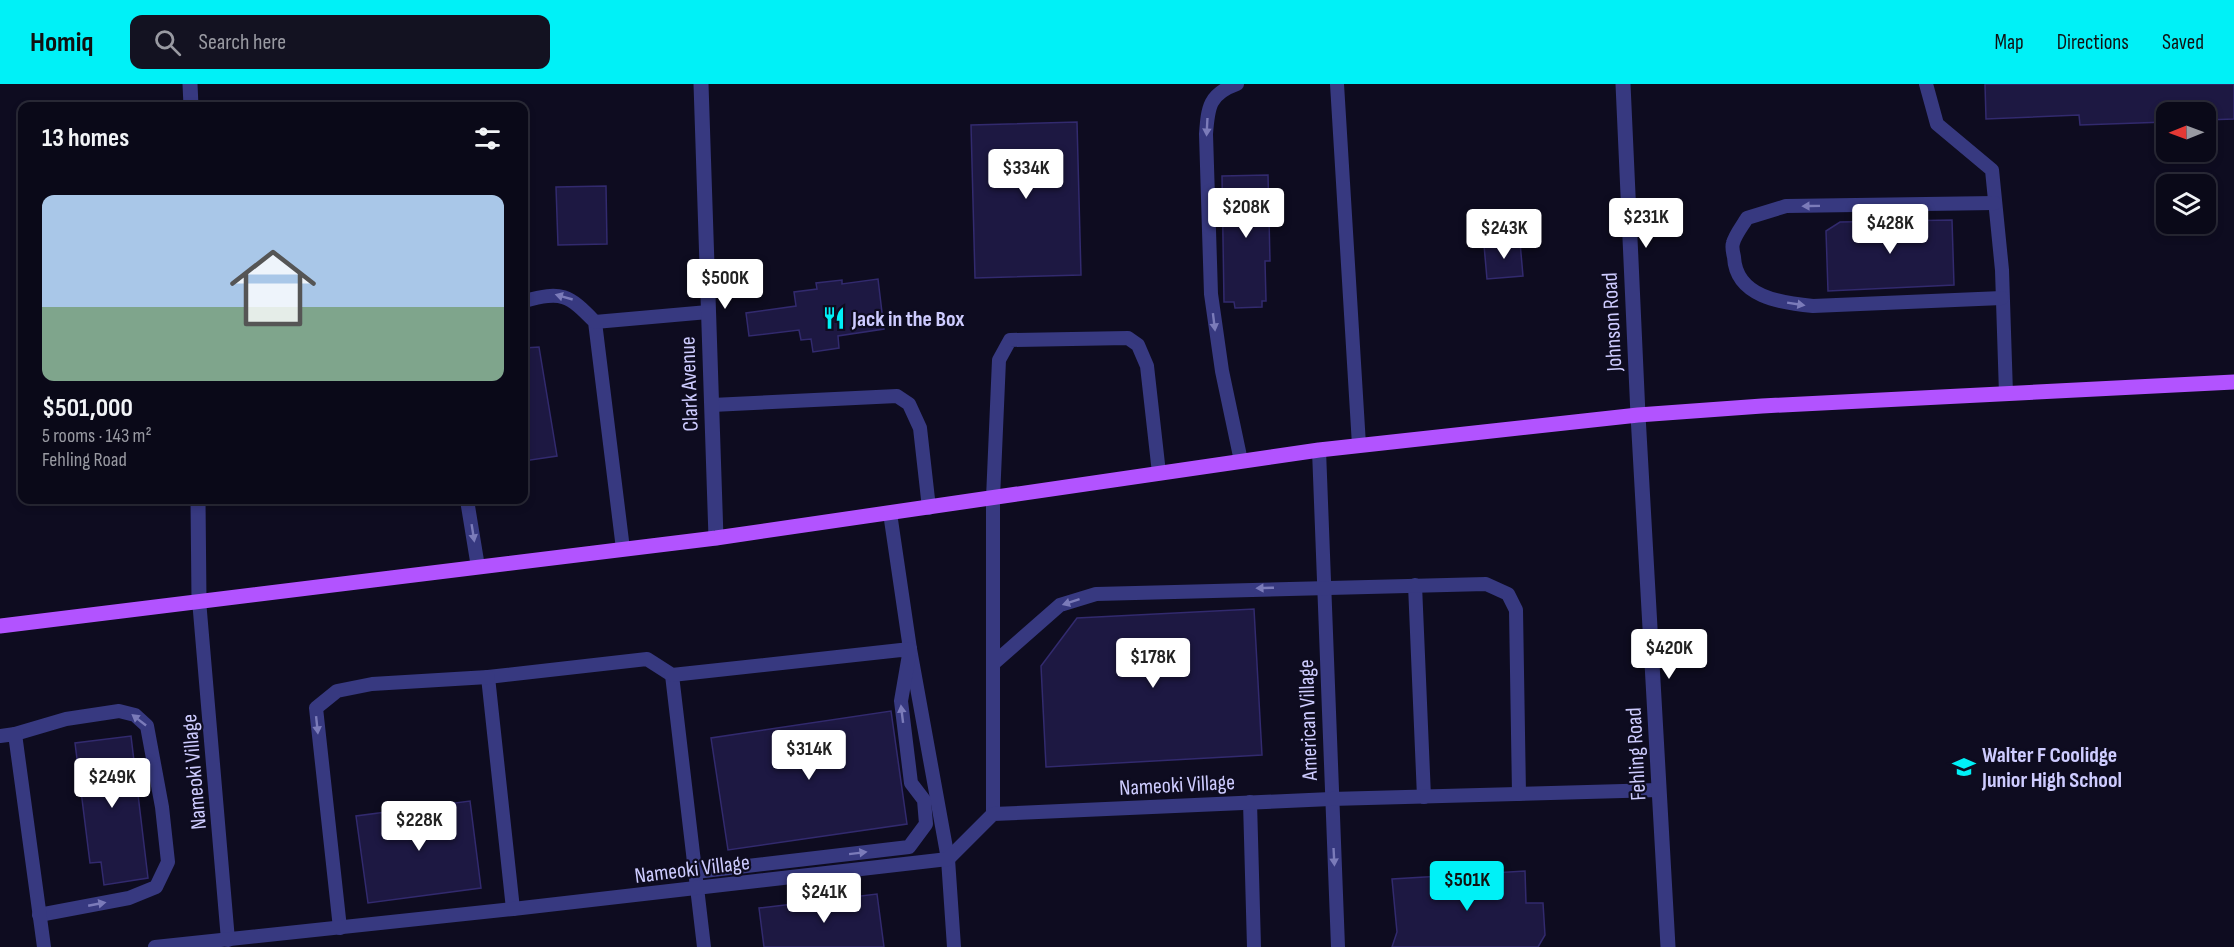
<!DOCTYPE html>
<html lang="en">
<head>
<meta charset="utf-8">
<style>
  :root { --surface:#0a0918; --page:#131221; --text:#f1f3f6; --muted:#999aa2; --line:#2a2a37; --accent:#00f1f7 }
  body { margin:0; font-family:"Sofia Sans Condensed",sans-serif; background:var(--page); color:var(--text); height:100vh; display:flex; flex-direction:column; font-size:22px; white-space:nowrap }
  * { box-sizing:border-box; margin:0 }
  p { font-size:20px; color:var(--muted) }
  .icon { flex:none; width:33px; height:33px; fill:none; stroke:currentColor; stroke-width:2; stroke-linecap:round; stroke-linejoin:round }
  .map { position:relative; flex:1; overflow:hidden }
  .panel { position:absolute; left:18px; top:18px; width:510px; height:402px; display:flex; flex-direction:column; background:var(--surface); border-radius:12px; box-shadow:0 3px 9px #0003,0 0 0 2px var(--line) }
  .panel>* { flex:none }
  .needle { width:39px; rotate:269deg }
  .controls { position:absolute; left:2156px; top:18px; display:grid; gap:12px }
  .controls a { display:grid; place-items:center; width:60px; height:60px; border-radius:12px; background:var(--surface); box-shadow:0 3px 9px #0003,0 0 0 2px var(--line); font-size:30px }
  .price { position:absolute; translate:-50% -51px; padding:0 14px; border-radius:6px; background:#fff; color:#222; font-size:20px; line-height:39px; filter:drop-shadow(0 2px 3px #0008) }
  .price::after { content:''; position:absolute; left:50%; top:36px; width:18px; height:14px; margin-left:-9px; background:inherit; clip-path:polygon(0 0,100% 0,50% 100%) }
  .price.selected { background:var(--accent); color:#111 }
  ul { padding:0; list-style:none }
  li { display:grid; align-content:center; gap:12px; height:318px; padding:0 24px }
  li span { display:grid; place-items:center; height:186px; border-radius:12px; color:#555 }
  li>.icon { margin-inline-start:auto }
  span .icon { width:108px; height:108px; fill:#fffc; stroke-width:1 }
  li b { font-size:26px }
  h2 { display:flex; justify-content:space-between; align-items:center; height:72px; padding:0 24px; font-size:26px }
  header { display:flex; align-items:center; gap:36px; box-sizing:border-box; height:84px; padding:0 30px; background:var(--accent); color:#111 }
  header strong { font-size:28px }
  nav { display:flex; gap:33px; margin-inline-start:auto; font-size:21px }
  .search { width:420px; height:54px; background:var(--page); display:flex; align-items:center; gap:15px; box-sizing:border-box; padding:0 21px; border-radius:12px; color:var(--muted); font-size:22px }
  .map>svg:first-child { display:block }
  .building { fill:#1d1842; stroke:#322a6e; stroke-width:1.5 }
  .lines { fill:none; stroke-linecap:round; stroke-linejoin:round }
  .lane { stroke:#373980; stroke-width:14 }
  .street { stroke:#373980; stroke-width:15 }
  .primary { stroke:#b253ff; stroke-width:15 }
  .oneway { fill:#7b7bb9 }
  .labels { text-anchor:middle; stroke-width:4.5; stroke-linejoin:round; paint-order:stroke }
  .poi-label { font-size:22px; font-weight:bold; fill:#ceccff; stroke:#0e0c20; text-anchor:start }
  .street-label { font-size:22px; fill:#ceccff; stroke:#0e0c20 }
</style>
</head>
<body>
<header>
<strong>Homiq</strong>
<div class="search"><svg class="icon" aria-label="search" viewBox="0 0 24 24"><circle cx="10" cy="10" r="6"/><path d="M15 15l6 6"/></svg>Search here</div>
<nav><a>Map</a><a>Directions</a><a>Saved</a></nav>
</header>
<div class="map">
<svg width="2234" height="863" viewBox="0 0 2234 863">
  <rect width="100%" height="100%" fill="#0e0c20"/>
  <!-- building -->
  <g class="building">
    <path d="M1985,0h249v35l-29,1v-8h-39v10l-86,3 -1,-10 -93,4z"/>
    <path d="M1077,38l4,153 -106,3 -4,-153z"/>
    <path d="M1268,91l2,86h-5l1,40h-4v6l-27,1 -1,-6h-10l-2,-126z"/>
    <path d="M606,102l1,58 -49,1 -2,-58z"/>
    <path d="M1952,136l2,65 -126,6 -2,-60 14,-9z"/>
    <path d="M1520,158l3,34 -36,3 -3,-34z"/>
    <path d="M878,195l6,50 -46,7 1,12 -26,4 -2,-13 -10,1 -2,-10 -50,6 -3,-23 50,-7 -2,-14 23,-3 -1,-6 26,-3v4z"/>
    <path d="M539,263l18,109 -33,5v-113z"/>
    <path d="M1254,525l8,146 -216,12 -5,-101 36,-48z"/>
    <path d="M891,627l16,113 -179,26 -17,-112z"/>
    <path d="M131,652l17,142 -44,7 -3,-23 -11,1 -15,-120z"/>
    <path d="M470,717l11,87 -113,15 -12,-87z"/>
    <path d="M1525,787l1,32h17l2,32 -7,12h-146l5,-15 -5,-53z"/>
    <path d="M877,810l7,53h-120l-5,-39z"/>
  </g>
  <g class="lines">
    <!-- lane -->
    <g class="lane">
      <path d="M1237,0c-28,10 -29,23 -31,50l5,160 11,77 19,90"/>
      <path d="M1337,0l22,361"/>
      <path d="M1926,0l11,40 55,46 10,100 4,124"/>
      <path d="M1995,119l-209,3 -39,12c-4,7 -12,17 -14,25 -1,3 0,10 1,14 2,40 47,46 79,49l189,-8"/>
      <path d="M524,217c38,-10 44,-7 71,21l28,227"/>
      <path d="M595,238l113,-10"/>
      <path d="M712,321l185,-9 12,8 11,24 9,80"/>
      <path d="M1319,366l19,497"/>
      <path d="M467,416l11,67"/>
      <path d="M890,429l20,136 38,210 6,88"/>
      <path d="M1415,501l9,212"/>
      <path d="M199,516l29,340"/>
      <path d="M994,579l66,-58 36,-11 390,-10 22,10 8,16 3,184"/>
      <path d="M672,591l32,272"/>
      <path d="M15,650l51,-15 53,-8 16,4 12,11 15,81 6,55 -12,25 -27,11 -90,17"/>
      <path d="M0,652l15,-2 29,213"/>
      <path d="M1250,718l4,145"/>
      <path d="M993,730v-316l6,-138 11,-20 118,-2 10,7 9,21 12,107"/>
      <path d="M513,825l-25,-232 159,-18 25,16 238,-26 -9,52 10,82 13,17 2,24 -17,23 -213,25"/>
      <path d="M340,844l-24,-220 21,-17 35,-7 116,-7"/>
      <path d="M155,863l358,-38 435,-50 45,-45 338,-15 328,-9"/>
    </g>
    <!-- street -->
    <g class="street">
      <path d="M190,0l1,22"/>
      <path d="M701,0l15,454"/>
      <path d="M1623,0l15,331 30,532"/>
      <path d="M198,416l1,100"/>
    </g>
    <!-- primary -->
    <path class="primary" d="M0,542l716,-88 603,-88 319,-35 124,-9 472,-24"/>
  </g>
  <!-- one-way arrows -->
  <defs><path id="oneway-solid" d="M-6-.8H1V-3.2L6.5 0L1 3.2V.8H-6Z" transform="scale(1.5)"/></defs>
  <g class="oneway">
    <use href="#oneway-solid" transform="translate(1207 43) rotate(93)"/>
    <use href="#oneway-solid" transform="translate(1811 122) rotate(179)"/>
    <use href="#oneway-solid" transform="translate(564 213) rotate(-164)"/>
    <use href="#oneway-solid" transform="translate(1796 220) rotate(9)"/>
    <use href="#oneway-solid" transform="translate(1214 238) rotate(83)"/>
    <use href="#oneway-solid" transform="translate(473 449) rotate(81)"/>
    <use href="#oneway-solid" transform="translate(1265 504) rotate(178)"/>
    <use href="#oneway-solid" transform="translate(1071 518) rotate(162)"/>
    <use href="#oneway-solid" transform="translate(902 630) rotate(-97)"/>
    <use href="#oneway-solid" transform="translate(139 636) rotate(-142)"/>
    <use href="#oneway-solid" transform="translate(317 641) rotate(84)"/>
    <use href="#oneway-solid" transform="translate(858 769) rotate(-7)"/>
    <use href="#oneway-solid" transform="translate(1334 773) rotate(87)"/>
    <use href="#oneway-solid" transform="translate(97 820) rotate(-11)"/>
  </g>
  <!-- icons -->
  <defs>
    <g id="restaurant-bare" transform="scale(1.8)"><path d="M-5-6h1v4h1v-4h1v4h1v-4h1v5L-1.5 .5V6h-2V.5L-5-1ZM5-6V6H3V1.5H1.5Q1.5-4 5-6Z" fill="#00f1f7" stroke="#0e0c20" stroke-width="2.5" paint-order="stroke"/></g>
    <g id="school-bare" transform="scale(1.8)"><path d="M0-5L7-2L0 1L-7-2ZM-4 1L0 2.5L4 1V4Q0 6-4 4Z" fill="#00f1f7" stroke="#0e0c20" stroke-width="2.5" paint-order="stroke"/></g>
  </defs>
  <g fill-rule="evenodd">
    <use href="#restaurant-bare" x="834" y="234"/>
    <use href="#school-bare" x="1964" y="683"/>
  </g>
  <g class="labels">
    <!-- poi labels -->
    <g class="poi-label">
      <text x="852" y="242">Jack in the Box</text>
      <text x="1982" y="678">Walter F Coolidge<tspan x="1982" dy="25">Junior High School</tspan></text>
    </g>
    <!-- street labels -->
    <g class="street-label">
      <text transform="translate(1611 238) rotate(-93)" y="8">Johnson Road</text>
      <text transform="translate(688 300) rotate(-92)" y="8">Clark Avenue</text>
      <text transform="translate(1307 636) rotate(-92)" y="8">American Village</text>
      <text transform="translate(1635 670) rotate(-93)" y="8">Fehling Road</text>
      <text transform="translate(193 688) rotate(-95)" y="8">Nameoki Village</text>
      <text transform="translate(1177 700) rotate(-3)" y="8">Nameoki Village</text>
      <text transform="translate(692 784) rotate(-7)" y="8">Nameoki Village</text>
    </g>
  </g>
</svg>
<div class="controls">
<a><svg class="needle" viewBox="-14 -14 28 28"><path d="M0-13l5 13h-10z" fill="#e53935"/><path d="M0 13l5-13h-10z" fill="#999aa2"/></svg></a>
<a><svg class="icon" aria-label="layers" viewBox="0 0 24 24"><path d="M12 4l9 5-9 5-9-5zM3 14l9 5 9-5"/></svg></a>
</div>
<b class="price" style="left:1026px;top:116px">$334K</b>
<b class="price" style="left:1246px;top:155px">$208K</b>
<b class="price" style="left:1646px;top:165px">$231K</b>
<b class="price" style="left:1890px;top:171px">$428K</b>
<b class="price" style="left:1504px;top:176px">$243K</b>
<b class="price" style="left:725px;top:226px">$500K</b>
<b class="price" style="left:1669px;top:596px">$420K</b>
<b class="price" style="left:1153px;top:605px">$178K</b>
<b class="price" style="left:809px;top:697px">$314K</b>
<b class="price" style="left:112px;top:725px">$249K</b>
<b class="price" style="left:419px;top:768px">$228K</b>
<b class="price selected" style="left:1467px;top:828px">$501K</b>
<b class="price" style="left:824px;top:840px">$241K</b>
<section class="panel">
<h2>13 homes<svg class="icon" aria-label="filters" viewBox="0 0 24 24"><path d="M4 7h16M4 17h16"/><circle cx="9" cy="7" r="2"/><circle cx="15" cy="17" r="2"/></svg></h2>
<ul>
<li><span style="background:linear-gradient(#a9c7e8 60%,#7fa58c 0)"><svg class="icon" aria-label="home" viewBox="0 0 24 24"><path d="M3 11l9-7 9 7M6 9v11h12V9"/></svg></span><div><b>$501,000</b><p>5 rooms · 143 m²</p><p>Fehling Road</p></div></li>
</ul>
</section>
</div>
</body>
</html>
